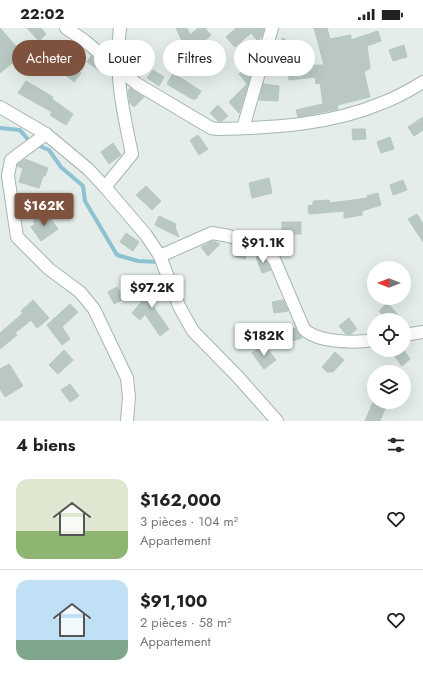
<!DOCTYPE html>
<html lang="fr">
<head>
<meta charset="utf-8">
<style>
  :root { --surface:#fff; --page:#f2f2f2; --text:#222; --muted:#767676; --line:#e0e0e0; --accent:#7f523d }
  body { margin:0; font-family:Jost,sans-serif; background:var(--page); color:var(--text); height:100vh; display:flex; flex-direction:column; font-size:15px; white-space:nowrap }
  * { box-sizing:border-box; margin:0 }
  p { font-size:13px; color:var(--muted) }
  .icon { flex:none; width:22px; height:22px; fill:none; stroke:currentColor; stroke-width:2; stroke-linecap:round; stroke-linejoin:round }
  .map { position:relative; height:393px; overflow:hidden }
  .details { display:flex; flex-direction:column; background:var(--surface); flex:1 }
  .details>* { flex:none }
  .guide { position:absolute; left:12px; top:12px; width:399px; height:36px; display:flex; gap:8px }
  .needle { width:26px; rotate:270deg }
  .buttons { position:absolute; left:367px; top:233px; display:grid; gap:8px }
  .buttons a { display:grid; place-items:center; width:44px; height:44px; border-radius:50%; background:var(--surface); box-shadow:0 4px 16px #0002; font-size:20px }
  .price { position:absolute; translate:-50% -34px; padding:0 9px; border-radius:4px; background:#fff; color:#222; font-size:13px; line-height:26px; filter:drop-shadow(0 1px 2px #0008) }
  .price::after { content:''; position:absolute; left:50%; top:24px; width:12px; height:9px; margin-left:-6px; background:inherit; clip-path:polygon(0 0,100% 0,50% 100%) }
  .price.selected { background:var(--accent); color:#fff }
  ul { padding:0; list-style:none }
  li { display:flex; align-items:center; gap:12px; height:100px; padding:0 16px }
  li+li { border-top:1px solid var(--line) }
  li span { display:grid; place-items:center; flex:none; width:112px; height:80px; border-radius:12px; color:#555 }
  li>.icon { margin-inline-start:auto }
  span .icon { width:48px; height:48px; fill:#fffc; stroke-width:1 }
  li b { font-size:17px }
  h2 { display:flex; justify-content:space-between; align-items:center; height:48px; padding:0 16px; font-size:17px }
  .pill { padding:0 14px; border-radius:18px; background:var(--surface); box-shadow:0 4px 16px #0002; font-size:14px; line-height:36px }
  .pill.selected { background:var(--accent); color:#fff }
  .status { display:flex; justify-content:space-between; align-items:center; height:28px; padding:0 20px; background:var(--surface); direction:ltr }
  .status svg { height:11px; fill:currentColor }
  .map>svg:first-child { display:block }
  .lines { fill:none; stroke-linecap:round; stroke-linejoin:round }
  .stream { stroke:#8dc2d1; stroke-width:4 }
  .building { fill:#b9c8c3; stroke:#b6c7c1 }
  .street-casing { stroke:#a6b5b2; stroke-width:14 }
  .street { stroke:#fff; stroke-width:12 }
</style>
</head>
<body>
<div class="status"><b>22:02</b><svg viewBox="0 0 49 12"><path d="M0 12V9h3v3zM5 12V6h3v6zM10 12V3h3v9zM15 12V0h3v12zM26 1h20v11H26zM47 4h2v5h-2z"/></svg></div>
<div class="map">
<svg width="423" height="393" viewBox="0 0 423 393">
  <rect width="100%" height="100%" fill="#e4edea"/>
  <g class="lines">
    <!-- stream -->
    <path class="stream" d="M0,100l20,2 10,12 19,8 12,17 22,19 2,15 32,54 21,6 21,1"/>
  </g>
  <!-- building -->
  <g class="building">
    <path d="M0,0l23,26 -23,19z"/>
    <path d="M27,0h14l5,6 -7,7z"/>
    <path d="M176,0h11l3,7 8,-7h7l6,7 -8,7 -2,-2 -28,14 -2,-4 11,-9z"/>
    <path d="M236,0h28l-3,9 -3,4 -7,-8 -16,14 -9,-10z"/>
    <path d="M314,0h13l3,11 21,-4v5l27,-9 3,10 -14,5 3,22 -6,4 6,25 -33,8 1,4 -40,8 -2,-7 27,-6 -3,-21 -4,1 -1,-7 -26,3 -1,-14 36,-1z"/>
    <path d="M283,10l11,9 -7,8 -10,-9z"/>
    <path d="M404,17l3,12 -14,4 -4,-11z"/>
    <path d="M91,28l12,10 -3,5 -13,-9z"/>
    <path d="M70,35l11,10 -7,9 -11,-9z"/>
    <path d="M247,39l5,5 -13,41 -10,-11 18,-18 -8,-10z"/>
    <path d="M153,42l11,7 -5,9 -12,-8z"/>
    <path d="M173,45l28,18 -5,8h-4l-25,-15z"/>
    <path d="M26,53l27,16 -1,2 21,15 -7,11 -16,-10 2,-3 -34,-19z"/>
    <path d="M263,56l16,2 -1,15 -19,-1z"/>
    <path d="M130,60l14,9 -10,10 -4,-4 -2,-12z"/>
    <path d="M218,77l10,11 -6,5h-4l-8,-8z"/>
    <path d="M423,89v13l-9,6 -6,-9z"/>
    <path d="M352,101h13l1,10 -13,1z"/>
    <path d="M198,107l10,14 -9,6 -9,-15z"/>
    <path d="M390,109l4,12 -13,4 -4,-11z"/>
    <path d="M113,115l8,12 -12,9 -8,-12z"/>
    <path d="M25,131l23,9 -3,8h-2l-4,12 -20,-6 4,-14 -6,-2 1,-2z"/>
    <path d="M269,150l3,15 -20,5 -3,-15z"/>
    <path d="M403,152l4,10 -14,5 -3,-10z"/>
    <path d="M146,158l15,15 -9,9 -16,-15z"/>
    <path d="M378,165l3,12 -19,6v4l-18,3v-7l-35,3 -1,-8 5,-1v-4l16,-1 1,3 38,-5 -1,-2z"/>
    <path d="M46,184l12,17 -17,12 -10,-14 4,-3 -2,-3z"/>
    <path d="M417,186l6,10v18l-15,-23z"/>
    <path d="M159,188l17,8 -1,3 4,10 -24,-12z"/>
    <rect x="282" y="194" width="19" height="12"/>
    <path d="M126,205l13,9 -6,9 -13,-9z"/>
    <path d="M213,213l7,3 -12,12 -7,-9z"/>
    <path d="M237,219l11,4 -3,8 -11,-3z"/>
    <path d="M260,227l8,8 3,7 -9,3 -6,-16z"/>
    <path d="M161,251l4,10 -13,16 17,24 -9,7 -15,-22 -5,6 -8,-7z"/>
    <path d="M117,259l7,12 -10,5 -6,-12z"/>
    <path d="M33,272l16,18 -12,10 -6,-8 -16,13 2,2 -17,14v-16l23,-20 -2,-2z"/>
    <path d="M283,272l5,11 -14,2 -2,-11z"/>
    <path d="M387,275l16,17h-16l-8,-9z"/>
    <path d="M70,276l8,8 -16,15 8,12 -8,6 -15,-20z"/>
    <path d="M349,290l8,11 -6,5h-5l-7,-8z"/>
    <path d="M295,300l7,10 -13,4 -5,-10z"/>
    <path d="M261,318h4l11,14 -12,9 -12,-16z"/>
    <path d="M64,322l9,10 -15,14 -9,-9z"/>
    <path d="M401,322h3l6,9 -8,7 -8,-11z"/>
    <path d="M335,324l9,8 -11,12h-6l-5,-5z"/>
    <path d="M9,336l14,22 -18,11 -5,-8v-20z"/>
    <path d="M70,356l9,12 -9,6 -9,-12z"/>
    <path d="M373,374h15l-8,19h-15z"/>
  </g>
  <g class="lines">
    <!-- street casing -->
    <g class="street-casing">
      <g id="street">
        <path d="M66,0l19,13 52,43 74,44 6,1c55,-1 113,-4 165,-26 14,-5 28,-13 41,-21"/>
        <path d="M0,79l46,27 42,35 17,18 41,48 14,21 19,50 14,25 45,46 39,44"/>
        <path d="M243,100l29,-100"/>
        <path d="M46,106l-35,26 -3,16 9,61 32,32 31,23 14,17 33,69 2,19 -2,24"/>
        <path d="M105,159l27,-33c-9,-42 -18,-82 -12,-126"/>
        <path d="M160,228l52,-23 17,3 35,13 10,10 30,70c14,14 51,14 70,11"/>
        <path d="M404,307l19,-3"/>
      </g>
    </g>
    <!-- street -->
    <use href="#street" class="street"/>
  </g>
</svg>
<div class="buttons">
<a><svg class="needle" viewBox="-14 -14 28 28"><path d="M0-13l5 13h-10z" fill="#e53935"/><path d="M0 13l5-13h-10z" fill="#767676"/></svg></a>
<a><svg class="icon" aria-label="locate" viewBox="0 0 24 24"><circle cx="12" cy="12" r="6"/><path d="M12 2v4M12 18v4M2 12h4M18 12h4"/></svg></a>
<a><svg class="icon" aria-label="layers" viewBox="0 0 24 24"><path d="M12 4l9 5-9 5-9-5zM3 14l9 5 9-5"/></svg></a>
</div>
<b class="price selected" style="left:44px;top:199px">$162K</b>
<b class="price" style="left:263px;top:236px">$91.1K</b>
<b class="price" style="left:152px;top:281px">$97.2K</b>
<b class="price" style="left:264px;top:329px">$182K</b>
<div class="guide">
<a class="pill selected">Acheter</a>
<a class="pill">Louer</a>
<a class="pill">Filtres</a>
<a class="pill">Nouveau</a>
</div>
</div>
<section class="details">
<h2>4 biens<svg class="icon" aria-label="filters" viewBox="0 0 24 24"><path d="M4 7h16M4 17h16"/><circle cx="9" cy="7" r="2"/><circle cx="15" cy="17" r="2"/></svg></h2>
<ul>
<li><span style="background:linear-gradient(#dfe7d0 65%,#8fb573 0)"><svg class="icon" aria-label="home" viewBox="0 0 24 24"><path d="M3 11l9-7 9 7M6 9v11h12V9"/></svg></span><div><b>$162,000</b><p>3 pièces · 104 m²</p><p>Appartement</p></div><svg class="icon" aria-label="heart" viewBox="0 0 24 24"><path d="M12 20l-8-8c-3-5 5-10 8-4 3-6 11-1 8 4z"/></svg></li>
<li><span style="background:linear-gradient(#bfe0f5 75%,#7fa58c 0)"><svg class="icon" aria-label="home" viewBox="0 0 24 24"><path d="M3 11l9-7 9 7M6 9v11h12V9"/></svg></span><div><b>$91,100</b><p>2 pièces · 58 m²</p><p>Appartement</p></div><svg class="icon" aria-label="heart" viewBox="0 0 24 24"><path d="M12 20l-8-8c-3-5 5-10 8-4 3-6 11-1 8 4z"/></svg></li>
</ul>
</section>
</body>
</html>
